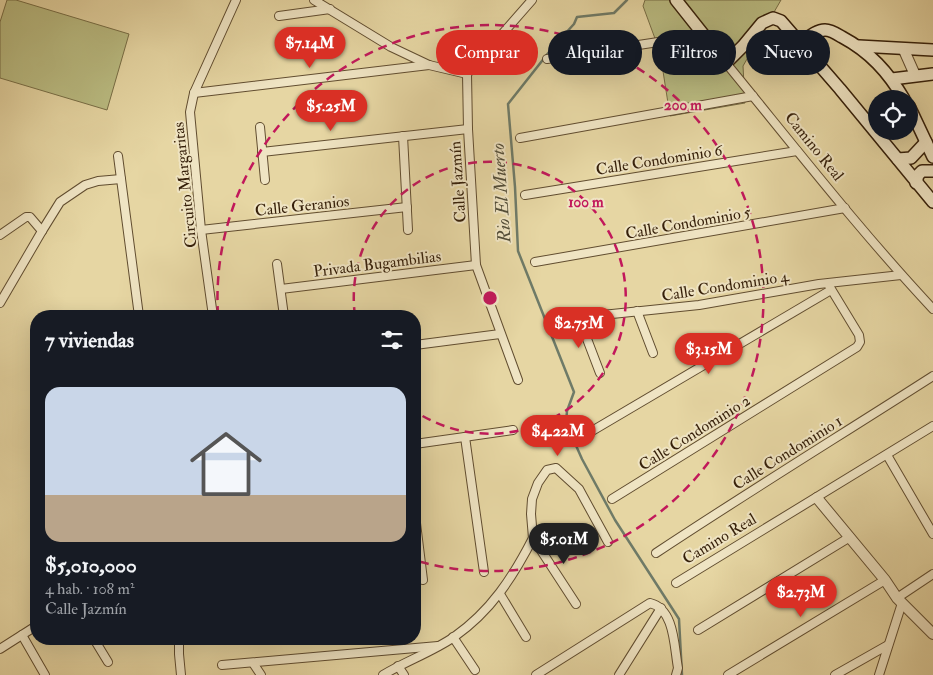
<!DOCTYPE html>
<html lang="es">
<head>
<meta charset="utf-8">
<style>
  :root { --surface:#171b24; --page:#242831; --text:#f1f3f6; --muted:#9ea1a6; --line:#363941; --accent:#d93025 }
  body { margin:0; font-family:"IM FELL Double Pica",serif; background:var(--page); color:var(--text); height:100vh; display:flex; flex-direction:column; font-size:19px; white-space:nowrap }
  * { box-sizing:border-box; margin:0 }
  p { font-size:16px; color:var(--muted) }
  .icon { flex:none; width:28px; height:28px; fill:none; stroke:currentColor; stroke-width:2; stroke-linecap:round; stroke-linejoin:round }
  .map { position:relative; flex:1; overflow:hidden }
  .panel { position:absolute; left:30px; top:310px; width:391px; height:335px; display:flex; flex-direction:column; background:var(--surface); border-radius:20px; box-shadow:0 5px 20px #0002 }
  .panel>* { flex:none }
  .top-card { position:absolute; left:436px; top:30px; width:421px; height:45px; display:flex; gap:10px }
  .fabs { position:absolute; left:868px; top:90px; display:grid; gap:10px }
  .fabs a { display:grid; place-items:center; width:50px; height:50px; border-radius:50%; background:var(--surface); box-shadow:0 5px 20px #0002; font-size:25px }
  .price { position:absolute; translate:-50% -42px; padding:0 11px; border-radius:18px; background:var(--accent); color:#fff; font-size:16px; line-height:32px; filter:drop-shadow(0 1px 2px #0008) }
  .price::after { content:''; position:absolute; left:50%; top:30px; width:15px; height:11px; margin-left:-8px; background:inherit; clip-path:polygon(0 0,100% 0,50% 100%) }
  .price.on { background:#222; color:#fff }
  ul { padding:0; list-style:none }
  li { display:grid; align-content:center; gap:10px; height:265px; padding:0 15px }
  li+li { border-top:1px solid var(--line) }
  li span { display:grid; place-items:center; height:155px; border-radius:15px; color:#555 }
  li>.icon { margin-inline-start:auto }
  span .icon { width:90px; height:90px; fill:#fffc; stroke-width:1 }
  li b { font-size:21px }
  h2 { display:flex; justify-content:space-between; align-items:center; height:60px; padding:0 15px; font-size:21px }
  .tag { padding:0 18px; border-radius:22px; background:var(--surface); box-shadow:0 5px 20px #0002; font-size:18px; line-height:45px }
  .tag.on { background:var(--accent); color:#fff }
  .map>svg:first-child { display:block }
  .green { fill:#babc82; stroke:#786e46 }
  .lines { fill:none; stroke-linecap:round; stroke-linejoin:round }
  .stream { stroke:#6f7b68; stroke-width:2.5 }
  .minor-casing { stroke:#614d30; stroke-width:10 }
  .tertiary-casing { stroke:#614d30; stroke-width:12 }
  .secondary-casing { stroke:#351f09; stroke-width:14 }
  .minor { stroke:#efe4c3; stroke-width:8 }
  .tertiary { stroke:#efe4c3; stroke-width:10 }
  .secondary { stroke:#efe4c3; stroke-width:11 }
  .ring { fill:none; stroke:#c2185b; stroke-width:2.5; stroke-dasharray:9 6 }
  .labels { text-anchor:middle; stroke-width:4; stroke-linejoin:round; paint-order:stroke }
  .street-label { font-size:16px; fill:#351f09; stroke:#efe4c3 }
  .water-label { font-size:18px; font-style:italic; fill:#524d38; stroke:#efe4c3 }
  .centre { fill:#c2185b; stroke:#efe4c3; stroke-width:2.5 }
  .ring-label { font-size:15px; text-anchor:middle; font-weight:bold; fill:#c2185b; stroke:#efe4c3; stroke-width:4; stroke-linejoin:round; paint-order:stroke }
</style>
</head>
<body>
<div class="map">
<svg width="933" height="675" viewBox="0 0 933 675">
  <rect width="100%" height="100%" fill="#e6d6a3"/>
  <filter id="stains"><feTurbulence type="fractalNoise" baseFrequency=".004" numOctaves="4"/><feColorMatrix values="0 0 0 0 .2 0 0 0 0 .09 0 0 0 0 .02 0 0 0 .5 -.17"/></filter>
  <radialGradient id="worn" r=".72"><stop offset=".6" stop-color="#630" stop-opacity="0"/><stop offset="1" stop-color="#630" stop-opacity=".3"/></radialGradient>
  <!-- green -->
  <g class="green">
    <path d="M7,0h9l113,34 -22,76 -107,-32v-56z"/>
    <path d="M645,0h136l-38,66 2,37 -75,13 -10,-64 -17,-46z"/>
  </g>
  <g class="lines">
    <!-- stream -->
    <path class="stream" d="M627,0l-13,13 -37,4 -3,7 -21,23 -45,57 7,83 3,64 56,141 -7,19 -1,12 16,36 33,61 64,99 3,56"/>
    <!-- minor casing -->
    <g class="minor-casing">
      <g id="minor">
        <path d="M314,0l77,47 38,18 38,9"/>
        <path d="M279,16l51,-7"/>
        <path d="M547,59l157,-24"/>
        <path d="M726,63c68,83 134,168 207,246"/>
        <path d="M194,93l235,-28"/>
        <path d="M260,127l5,53"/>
        <path d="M403,136l5,94"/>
        <path d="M520,138l233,-42"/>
        <path d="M262,152l206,-23"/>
        <path d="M118,156l21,160"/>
        <path d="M525,195l272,-44"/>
        <path d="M201,230l206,-23"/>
        <path d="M0,235l26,-18h4l12,14"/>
        <path d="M535,262l310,-54"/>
        <path d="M277,264l7,52"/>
        <path d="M281,289l195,-24"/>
        <path d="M0,303l42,-72 18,-29 25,-17 13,-4 23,-2"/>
        <path d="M637,311l16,42"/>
        <path d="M213,316l-12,-86 -11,-118 4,-19 42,-93"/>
        <path d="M579,318l21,55"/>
        <path d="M554,320l145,-15 120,-21 82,-9"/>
        <path d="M415,345l85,-11"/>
        <path d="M518,380l-42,-115 -8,-136 -1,-55 65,-74"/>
        <path d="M465,437l19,135"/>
        <path d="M575,441l256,-151"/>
        <path d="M415,444l98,-14"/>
        <path d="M887,455l46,79"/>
        <path d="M612,499l245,-152 3,-5 -1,-7 -31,-51"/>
        <path d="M415,515l8,65"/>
        <path d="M656,553c92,-61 185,-118 277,-177"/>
        <path d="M676,583l257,-157"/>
        <path d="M500,594l26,43"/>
        <path d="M897,598l36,-24"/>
        <path d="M576,604l-43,-66 -2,-24 1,-15 6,-16 9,-13 9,-2 23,21 29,53"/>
        <path d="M698,630l152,-93"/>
        <path d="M22,635l23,40"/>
        <path d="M453,637l22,33"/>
        <path d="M94,639l14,23"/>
        <path d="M179,639v15l2,21"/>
        <path d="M0,649l36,-23"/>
        <path d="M253,663l8,12"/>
        <path d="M222,665l216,-19"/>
        <path d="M398,666l6,9"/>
        <path d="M383,675c23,-14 49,-23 71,-38 37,-26 59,-60 79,-99"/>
        <path d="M536,675l114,-72c25,6 24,44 28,65l-2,7"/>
        <path d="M619,675l42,-67"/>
        <path d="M728,675l157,-95"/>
        <path d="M835,675l53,-30"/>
        <path d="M879,675l23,-72"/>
      </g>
    </g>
    <!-- tertiary casing -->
    <g class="tertiary-casing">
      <g id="tertiary">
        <path d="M903,48l12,27"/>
        <path d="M817,498l68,82 12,18 36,36"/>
      </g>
    </g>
    <!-- secondary casing -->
    <g class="secondary-casing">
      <g id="secondary">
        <path d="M676,0l50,63 17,-17 19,-23 11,-5 8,3 59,68 93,113"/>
        <path d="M801,43c7,-5 15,-13 24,-13 6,0 12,4 17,7 28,15 46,35 62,62"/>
        <path d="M859,46l74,4"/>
        <path d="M892,79l41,-5"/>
        <path d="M909,106l24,51"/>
        <path d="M898,159l13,-1 15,-16"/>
        <path d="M916,183l2,-8 4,-4h11"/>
      </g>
    </g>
    <!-- minor -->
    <use href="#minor" class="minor"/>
    <!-- tertiary -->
    <use href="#tertiary" class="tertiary"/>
    <!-- secondary -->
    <use href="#secondary" class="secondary"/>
  </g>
  <!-- distance rings -->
  <g class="ring">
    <path d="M355 316A136 136 0 1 1 416 412"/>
    <path d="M218 315A273 273 0 1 1 417 561"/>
  </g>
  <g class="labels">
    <!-- street labels -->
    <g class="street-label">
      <text transform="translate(815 146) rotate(51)" y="6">Camino Real</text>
      <text transform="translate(659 159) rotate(-9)" y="6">Calle Condominio 6</text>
      <text transform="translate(457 182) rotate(-94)" y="6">Calle Jazmín</text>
      <text transform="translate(184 185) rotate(-96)" y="6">Circuito Margaritas</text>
      <text transform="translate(302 205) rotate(-6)" y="6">Calle Geranios</text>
      <text transform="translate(688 222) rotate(-10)" y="6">Calle Condominio 5</text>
      <text transform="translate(377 263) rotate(-7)" y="6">Privada Bugambilias</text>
      <text transform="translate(725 285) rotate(-9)" y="6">Calle Condominio 4</text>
      <text transform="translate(694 432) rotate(-32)" y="6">Calle Condominio 2</text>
      <text transform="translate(787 452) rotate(-32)" y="6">Calle Condominio 1</text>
      <text transform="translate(719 538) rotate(-31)" y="6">Camino Real</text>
    </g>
    <!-- water labels -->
    <g class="water-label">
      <text transform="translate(501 193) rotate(-94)" y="6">Rio El Muerto</text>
    </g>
  </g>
  <circle cx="490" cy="298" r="8" class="centre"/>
  <g class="ring-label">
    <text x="683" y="110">200 m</text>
    <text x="586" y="207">100 m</text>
  </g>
  <rect width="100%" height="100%" filter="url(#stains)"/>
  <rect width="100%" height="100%" fill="url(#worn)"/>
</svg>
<div class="fabs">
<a><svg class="icon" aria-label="locate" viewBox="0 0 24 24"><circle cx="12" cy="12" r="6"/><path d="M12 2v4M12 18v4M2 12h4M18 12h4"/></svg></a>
</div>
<b class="price" style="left:310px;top:69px">$7.14M</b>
<b class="price" style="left:331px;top:132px">$5.25M</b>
<b class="price" style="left:579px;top:349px">$2.75M</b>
<b class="price" style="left:709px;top:375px">$3.15M</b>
<b class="price" style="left:558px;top:457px">$4.22M</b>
<b class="price on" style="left:564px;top:565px">$5.01M</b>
<b class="price" style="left:801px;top:618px">$2.73M</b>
<div class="top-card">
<a class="tag on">Comprar</a>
<a class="tag">Alquilar</a>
<a class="tag">Filtros</a>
<a class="tag">Nuevo</a>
</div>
<section class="panel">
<h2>7 viviendas<svg class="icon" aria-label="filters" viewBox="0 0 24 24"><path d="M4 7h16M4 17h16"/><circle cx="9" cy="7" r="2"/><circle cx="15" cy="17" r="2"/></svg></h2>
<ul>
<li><span style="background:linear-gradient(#c9d6e8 70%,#b9a48a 0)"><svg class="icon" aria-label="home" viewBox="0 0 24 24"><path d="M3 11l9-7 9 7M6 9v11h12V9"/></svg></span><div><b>$5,010,000</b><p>4 hab. · 108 m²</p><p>Calle Jazmín</p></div></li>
</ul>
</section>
</div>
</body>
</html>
